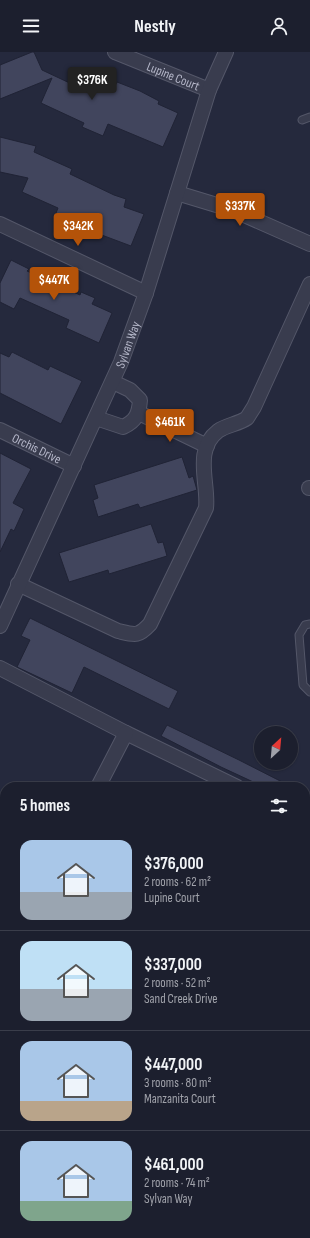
<!DOCTYPE html>
<html lang="en">
<head>
<meta charset="utf-8">
<style>
  :root { --surface:#1c1f2e; --page:#292c3a; --text:#f1f3f6; --muted:#a0a2aa; --line:#3a3d4a; --accent:#b45309 }
  body { margin:0; font-family:"Sofia Sans Condensed",sans-serif; background:var(--page); color:var(--text); height:100vh; display:flex; flex-direction:column; font-size:15px; white-space:nowrap }
  * { box-sizing:border-box; margin:0 }
  p { font-size:13px; color:var(--muted) }
  .icon { flex:none; width:22px; height:22px; fill:none; stroke:currentColor; stroke-width:2; stroke-linecap:round; stroke-linejoin:round }
  .map { position:relative; flex:1; overflow:hidden }
  .sheet { position:absolute; left:0px; top:730px; width:310px; height:456px; display:flex; flex-direction:column; background:var(--surface); border-radius:16px 16px 0 0; box-shadow:0 1px 3px #0004,0 0 0 1px var(--line) }
  .sheet>* { flex:none }
  .needle { width:26px; rotate:26deg }
  .fabs { position:absolute; left:254px; top:674px; display:grid; gap:8px }
  .fabs a { display:grid; place-items:center; width:44px; height:44px; border-radius:50%; background:var(--surface); box-shadow:0 1px 3px #0004,0 0 0 1px var(--line); font-size:20px }
  .price { position:absolute; translate:-50% -34px; padding:0 9px; border-radius:4px; background:var(--accent); color:#fff; font-size:13px; line-height:26px; filter:drop-shadow(0 1px 2px #0008) }
  .price::after { content:''; position:absolute; left:50%; top:24px; width:12px; height:9px; margin-left:-6px; background:inherit; clip-path:polygon(0 0,100% 0,50% 100%) }
  .price.selected { background:#222; color:#fff }
  ul { padding:0; list-style:none }
  li { display:flex; align-items:center; gap:12px; height:100px; padding:0 20px }
  li+li { border-top:1px solid var(--line) }
  li span { display:grid; place-items:center; flex:none; width:112px; height:80px; border-radius:12px; color:#555 }
  li>.icon { margin-inline-start:auto }
  span .icon { width:48px; height:48px; fill:#fffc; stroke-width:1 }
  li b { font-size:17px }
  h2 { display:flex; justify-content:space-between; align-items:center; height:48px; padding:0 20px; font-size:17px }
  header { display:flex; justify-content:space-between; align-items:center; height:52px; padding:0 20px; background:var(--surface); font-size:18px; font-weight:700 }
  .map>svg:first-child { display:block }
  .building { fill:#41455d; stroke:#202335 }
  .lines { fill:none; stroke-linecap:round; stroke-linejoin:round }
  .lane-casing { stroke:#545769; stroke-width:9 }
  .street-casing { stroke:#545769; stroke-width:16 }
  .path { stroke:#45535c; stroke-width:2.5; stroke-dasharray:3 3; stroke-linecap:butt }
  .lane { stroke:#393c4e; stroke-width:7 }
  .street { stroke:#393c4e; stroke-width:14 }
  .labels { text-anchor:middle; stroke-width:3; stroke-linejoin:round; paint-order:stroke }
  .street-label { font-size:13px; fill:#b5b7c9; stroke:#1e2133 }
</style>
</head>
<body>
<header><svg class="icon" aria-label="menu" viewBox="0 0 24 24"><path d="M4 6h16M4 12h16M4 18h16"/></svg>Nestly<svg class="icon" aria-label="person" viewBox="0 0 24 24"><circle cx="12" cy="8" r="4"/><path d="M4 21q1-7 8-7t8 7"/></svg></header>
<div class="map">
<svg width="310" height="1186" viewBox="0 0 310 1186">
  <rect width="100%" height="100%" fill="#25293d"/>
  <!-- building -->
  <g class="building">
    <path d="M32,0h2l8,18 32,15 7,-13 33,16 3,-6 23,9 19,10 -1,3 20,9 -15,34 -55,-23 -5,12 -21,-9 2,-4 -43,-20 11,-25 -52,21v-34z"/>
    <path d="M0,85l36,9 -2,6 38,17 -2,5 44,21 12,4 -2,8 20,7 -13,32 -32,-12 -43,-21 2,-5 -36,-16 6,-14 -28,-6z"/>
    <path d="M11,208l18,9 -2,2 53,24 1,-3 14,6 -3,6 20,9 -13,30 -33,-15 3,-8 -49,-22 -6,11 -14,-7v-19z"/>
    <path d="M12,300l36,18 2,-4 32,15 -21,43 -61,-31v-40l9,4z"/>
    <path d="M0,401l31,16 -18,34 11,6 -10,22 -3,-2 -11,23z"/>
    <path d="M182,405l7,21 4,-2 4,14 -57,18 -2,-4 -40,13 -5,-17 5,-2 -4,-13z"/>
    <path d="M151,472l7,19 5,-1 4,14 -58,18 -1,-4 -39,12 -10,-29z"/>
    <path d="M30,566l148,73 -9,18 -85,-42 -12,26 -55,-26 13,-27 -9,-4z"/>
    <path d="M167,673l72,35 53,27h-28l-43,-20 -60,-31z"/>
  </g>
  <g class="lines">
    <!-- lane casing -->
    <g class="lane-casing">
      <g id="lane">
        <path d="M302,68l8,-3"/>
        <path d="M310,572l-5,1 -6,10 4,50 7,7"/>
      </g>
    </g>
    <!-- street casing -->
    <g class="street-casing">
      <g id="street">
        <path id="s1" d="M115,0l94,38"/>
        <path d="M177,141l56,17 77,34"/>
        <path d="M0,172l146,69"/>
        <path d="M139,361l68,33"/>
        <path d="M96,366l27,9c13,-6 16,-13 17,-27l-10,-10 -17,-8"/>
        <path id="s2" d="M0,378l74,36"/>
        <path d="M309,436h1"/>
        <path d="M18,532l100,47c17,4 20,6 32,-7l56,-116c3,-24 -13,-58 12,-77 8,-6 21,-7 29,-13 2,-3 5,-8 7,-11l56,-123"/>
        <path id="s3" d="M0,574l121,-264 25,-69 63,-203 17,-38"/>
        <path d="M0,616l126,65 111,54"/>
        <path d="M98,735l28,-54"/>
        <path d="M305,768l5,2"/>
        <path d="M0,873l5,11"/>
        <path d="M0,896l5,-3"/>
        <path d="M305,939l5,1"/>
        <path d="M305,1062l5,1"/>
      </g>
    </g>
    <!-- path -->
    <g class="path">
      <path d="M0,1029l5,4"/>
      <path d="M162,1183l6,3"/>
    </g>
    <!-- lane -->
    <use href="#lane" class="lane"/>
    <!-- street -->
    <use href="#street" class="street"/>
  </g>
  <g class="labels">
    <!-- street labels -->
    <g class="street-label">
      <text dy="5" stroke="none"><textPath href="#s1" startOffset="63">Lupine Court</textPath></text>
      <text dy="5" stroke="none"><textPath href="#s3" startOffset="309">Sylvan Way</textPath></text>
      <text dy="5" stroke="none"><textPath href="#s2" startOffset="41">Orchis Drive</textPath></text>
    </g>
  </g>
</svg>
<div class="fabs">
<a><svg class="needle" viewBox="-14 -14 28 28"><path d="M0-13l5 13h-10z" fill="#e53935"/><path d="M0 13l5-13h-10z" fill="#a0a2aa"/></svg></a>
</div>
<b class="price selected" style="left:92px;top:49px">$376K</b>
<b class="price" style="left:240px;top:175px">$337K</b>
<b class="price" style="left:78px;top:195px">$342K</b>
<b class="price" style="left:54px;top:249px">$447K</b>
<b class="price" style="left:170px;top:391px">$461K</b>
<section class="sheet">
<h2>5 homes<svg class="icon" aria-label="filters" viewBox="0 0 24 24"><path d="M4 7h16M4 17h16"/><circle cx="9" cy="7" r="2"/><circle cx="15" cy="17" r="2"/></svg></h2>
<ul>
<li><span style="background:linear-gradient(#a9c7e8 65%,#9aa5b1 0)"><svg class="icon" aria-label="home" viewBox="0 0 24 24"><path d="M3 11l9-7 9 7M6 9v11h12V9"/></svg></span><div><b>$376,000</b><p>2 rooms · 62 m²</p><p>Lupine Court</p></div></li>
<li><span style="background:linear-gradient(#bfe0f5 60%,#9aa5b1 0)"><svg class="icon" aria-label="home" viewBox="0 0 24 24"><path d="M3 11l9-7 9 7M6 9v11h12V9"/></svg></span><div><b>$337,000</b><p>2 rooms · 52 m²</p><p>Sand Creek Drive</p></div></li>
<li><span style="background:linear-gradient(#a9c7e8 75%,#b9a48a 0)"><svg class="icon" aria-label="home" viewBox="0 0 24 24"><path d="M3 11l9-7 9 7M6 9v11h12V9"/></svg></span><div><b>$447,000</b><p>3 rooms · 80 m²</p><p>Manzanita Court</p></div></li>
<li><span style="background:linear-gradient(#a9c7e8 75%,#7fa58c 0)"><svg class="icon" aria-label="home" viewBox="0 0 24 24"><path d="M3 11l9-7 9 7M6 9v11h12V9"/></svg></span><div><b>$461,000</b><p>2 rooms · 74 m²</p><p>Sylvan Way</p></div></li>
</ul>
</section>
</div>
</body>
</html>
